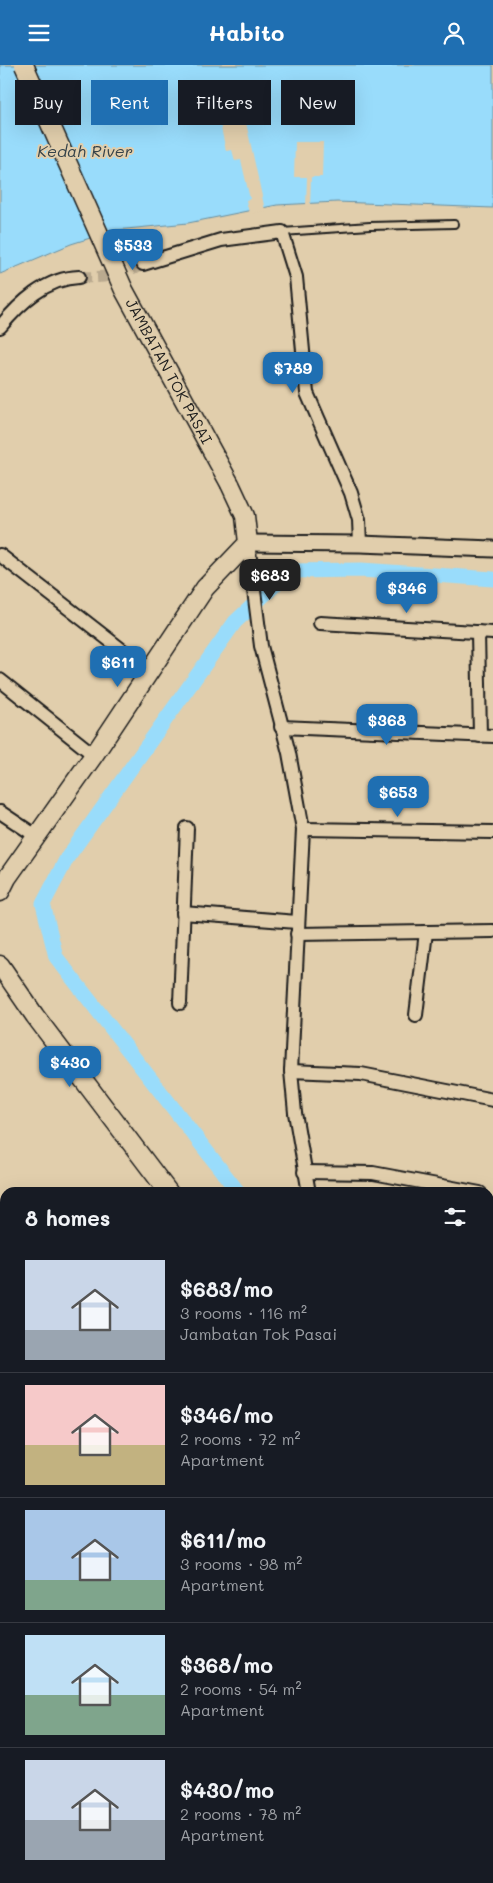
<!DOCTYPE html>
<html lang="en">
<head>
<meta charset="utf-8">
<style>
  :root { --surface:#171b24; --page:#20242c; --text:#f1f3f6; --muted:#9ea1a6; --line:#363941; --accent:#1f6fb2 }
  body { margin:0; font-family:Mali,sans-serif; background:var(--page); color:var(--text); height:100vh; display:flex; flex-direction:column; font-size:19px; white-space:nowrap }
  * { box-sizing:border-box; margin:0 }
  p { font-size:16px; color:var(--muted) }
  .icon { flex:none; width:28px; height:28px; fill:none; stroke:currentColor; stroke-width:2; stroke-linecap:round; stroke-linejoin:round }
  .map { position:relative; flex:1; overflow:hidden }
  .side { position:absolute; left:0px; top:1122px; width:494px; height:696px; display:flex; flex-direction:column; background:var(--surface); border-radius:15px 15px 0 0; box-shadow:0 5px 20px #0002 }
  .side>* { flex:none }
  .top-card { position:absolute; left:15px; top:15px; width:464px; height:45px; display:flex; gap:10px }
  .price { position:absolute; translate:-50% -42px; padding:0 11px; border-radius:10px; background:var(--accent); color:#fff; font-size:16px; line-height:32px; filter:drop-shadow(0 1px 2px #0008) }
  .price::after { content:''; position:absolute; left:50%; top:30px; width:15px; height:11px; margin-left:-8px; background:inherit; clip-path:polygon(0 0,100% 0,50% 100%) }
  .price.active { background:#222; color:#fff }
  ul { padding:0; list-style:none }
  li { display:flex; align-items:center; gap:15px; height:125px; padding:0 25px }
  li+li { border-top:1px solid var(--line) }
  li span { display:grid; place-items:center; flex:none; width:140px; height:100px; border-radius:0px; color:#555 }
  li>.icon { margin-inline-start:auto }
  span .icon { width:60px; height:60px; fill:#fffc; stroke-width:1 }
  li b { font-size:21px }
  h2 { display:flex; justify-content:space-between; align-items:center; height:60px; padding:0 25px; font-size:21px }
  .tag { padding:0 18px; border-radius:0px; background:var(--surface); box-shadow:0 5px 20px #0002; font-size:18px; line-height:45px }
  .tag.active { background:var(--accent); color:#fff }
  header { display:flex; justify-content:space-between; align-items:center; height:65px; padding:0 25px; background:var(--accent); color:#fff; font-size:22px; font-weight:700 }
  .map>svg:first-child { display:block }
  .water { fill:#99dcfb; stroke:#678fa2 }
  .pier { fill:#e1ceac }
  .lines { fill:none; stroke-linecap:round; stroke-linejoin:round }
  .canal { stroke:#99dcfb; stroke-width:15 }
  .minor-tunnel { stroke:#baaa8f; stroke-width:12; stroke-dasharray:12 6; stroke-linecap:butt }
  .service-casing { stroke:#1c1c1c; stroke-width:10 }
  .minor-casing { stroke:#1c1c1c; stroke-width:16 }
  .tertiary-casing { stroke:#1c1c1c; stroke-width:19 }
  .secondary-casing { stroke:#1c1c1c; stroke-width:21 }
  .service { stroke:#e1ceac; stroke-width:6 }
  .minor { stroke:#e1ceac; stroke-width:12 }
  .tertiary { stroke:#e1ceac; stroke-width:15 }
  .secondary { stroke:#e1ceac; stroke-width:18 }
  .secondary-bridge-casing { stroke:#1c1c1c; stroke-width:21; stroke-linecap:butt }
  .secondary-bridge { stroke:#e1ceac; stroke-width:18 }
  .labels { text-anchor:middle; stroke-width:4; stroke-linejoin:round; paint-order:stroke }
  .street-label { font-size:15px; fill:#1c1c1c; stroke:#e1ceac }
  .water-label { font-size:16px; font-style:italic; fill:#354249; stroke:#e1ceac }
</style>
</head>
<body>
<header><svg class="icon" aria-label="menu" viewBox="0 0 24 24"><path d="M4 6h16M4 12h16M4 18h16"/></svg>Habito<svg class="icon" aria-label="person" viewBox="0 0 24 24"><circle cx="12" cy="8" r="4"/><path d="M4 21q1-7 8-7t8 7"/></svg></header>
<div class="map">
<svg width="493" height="1818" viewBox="0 0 493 1818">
  <rect width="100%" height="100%" fill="#e1ceac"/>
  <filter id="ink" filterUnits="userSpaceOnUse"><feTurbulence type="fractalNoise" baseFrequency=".02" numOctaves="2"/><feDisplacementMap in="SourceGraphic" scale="10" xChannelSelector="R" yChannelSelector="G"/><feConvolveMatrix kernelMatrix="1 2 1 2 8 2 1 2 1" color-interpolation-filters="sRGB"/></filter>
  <g filter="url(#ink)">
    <!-- water -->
    <path class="water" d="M0,0h493v143l-156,-6 -60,3 -89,18 -72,7 -45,14 -71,30z"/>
    <!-- pier -->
    <g class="pier">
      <path d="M245,53l20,92 -16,3 -3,-13 4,-1 -9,-39 -6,1 -3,-11 -6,1 -6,-28z"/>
      <path d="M295,77h28l-1,35h-11l-1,29h-4l1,-29h-13z"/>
    </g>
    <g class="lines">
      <!-- canal -->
      <g class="canal">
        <path d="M239,1128l-183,-236 -13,-53 24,-46 168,-236 55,-51 71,-1 132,9"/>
        <path d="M0,1358l5,-2"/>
      </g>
      <!-- minor-tunnel -->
      <path class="minor-tunnel" d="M79,212c24,1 43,-1 64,-13"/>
      <!-- service casing -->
      <g class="service-casing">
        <path id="service" d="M282,167l88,-6 84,-2"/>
      </g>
      <!-- minor casing -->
      <g class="minor-casing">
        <g id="minor">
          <path d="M143,199l78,-24 61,-8 14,45 11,116 44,100 8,27 1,24"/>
          <path d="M0,262c20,-24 46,-49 79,-50"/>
          <path d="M248,478l13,103 28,107 14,76 -12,242 4,42 14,80"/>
          <path d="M0,490l149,116"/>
          <path d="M320,558l173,10"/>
          <path d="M478,567l2,104"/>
          <path d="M0,615l94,75"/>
          <path d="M281,662l212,9"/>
          <path d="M0,747l36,24"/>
          <path d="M303,764l190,3"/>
          <path d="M183,848l114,9"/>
          <path d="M297,869l196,-3"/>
          <path d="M180,938l7,-175"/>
          <path d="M416,950l10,-83"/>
          <path d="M291,1006l70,3 132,26"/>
          <path d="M304,1107l69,1 107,20"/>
          <path d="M489,1222l4,1"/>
          <path d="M489,1322l4,1"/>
          <path d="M489,1414l4,1"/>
        </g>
      </g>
      <!-- tertiary casing -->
      <g class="tertiary-casing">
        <path id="tertiary" d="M248,478l112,1 133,5"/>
      </g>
      <!-- secondary casing -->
      <g class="secondary-casing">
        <g id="secondary">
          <path d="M0,827l7,-14 87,-123 111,-167 43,-45 -3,-27 -15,-32"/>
          <path d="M0,900l35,51 134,177"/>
          <path d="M0,1314l5,-1"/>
        </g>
      </g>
      <!-- service -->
      <use href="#service" class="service"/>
      <!-- minor -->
      <use href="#minor" class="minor"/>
      <!-- tertiary -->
      <use href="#tertiary" class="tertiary"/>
      <!-- secondary -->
      <use href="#secondary" class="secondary"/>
      <!-- secondary-bridge casing -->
      <g class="secondary-bridge-casing">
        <g id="secondary-bridge">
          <path id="s1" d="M24,0l100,225 106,194"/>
        </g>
      </g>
      <!-- secondary-bridge -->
      <use href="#secondary-bridge" class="secondary-bridge"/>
    </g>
  </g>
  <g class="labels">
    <!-- street labels -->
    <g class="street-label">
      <text dy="5" stroke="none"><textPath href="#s1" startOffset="339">JAMBATAN TOK PASAI</textPath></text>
    </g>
    <!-- water labels -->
    <g class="water-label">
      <text x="85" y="92">Kedah River</text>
    </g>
  </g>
</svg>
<b class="price" style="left:133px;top:206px">$533</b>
<b class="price" style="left:293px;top:329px">$789</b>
<b class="price active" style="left:270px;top:536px">$683</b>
<b class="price" style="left:407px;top:549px">$346</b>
<b class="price" style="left:118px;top:623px">$611</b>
<b class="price" style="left:387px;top:681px">$368</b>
<b class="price" style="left:398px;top:753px">$653</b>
<b class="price" style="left:70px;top:1023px">$430</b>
<div class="top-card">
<a class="tag">Buy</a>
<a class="tag active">Rent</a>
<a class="tag">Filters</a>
<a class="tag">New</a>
</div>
<section class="side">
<h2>8 homes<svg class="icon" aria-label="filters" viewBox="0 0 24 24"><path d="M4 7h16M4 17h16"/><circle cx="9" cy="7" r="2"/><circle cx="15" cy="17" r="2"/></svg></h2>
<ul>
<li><span style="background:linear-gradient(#c9d6e8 70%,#9aa5b1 0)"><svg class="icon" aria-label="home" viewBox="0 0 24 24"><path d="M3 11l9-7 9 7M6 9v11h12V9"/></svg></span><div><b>$683/mo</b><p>3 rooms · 116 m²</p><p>Jambatan Tok Pasai</p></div></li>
<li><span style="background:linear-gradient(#f6c9c9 60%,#c2b280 0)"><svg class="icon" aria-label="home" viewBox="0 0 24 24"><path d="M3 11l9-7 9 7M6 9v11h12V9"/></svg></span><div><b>$346/mo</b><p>2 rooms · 72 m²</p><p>Apartment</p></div></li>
<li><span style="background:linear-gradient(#a9c7e8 70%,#7fa58c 0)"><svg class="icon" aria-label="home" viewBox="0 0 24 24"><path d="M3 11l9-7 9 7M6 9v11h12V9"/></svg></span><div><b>$611/mo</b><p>3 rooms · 98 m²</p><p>Apartment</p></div></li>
<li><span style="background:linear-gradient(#bfe0f5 60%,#7fa58c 0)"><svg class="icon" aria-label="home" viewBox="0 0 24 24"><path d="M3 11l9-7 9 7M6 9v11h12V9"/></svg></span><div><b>$368/mo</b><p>2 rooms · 54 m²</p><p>Apartment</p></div></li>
<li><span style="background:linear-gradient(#c9d6e8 60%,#9aa5b1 0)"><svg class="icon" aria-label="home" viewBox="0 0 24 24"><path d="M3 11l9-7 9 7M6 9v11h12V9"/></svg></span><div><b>$430/mo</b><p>2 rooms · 78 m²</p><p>Apartment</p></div></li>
</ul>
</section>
</div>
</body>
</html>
